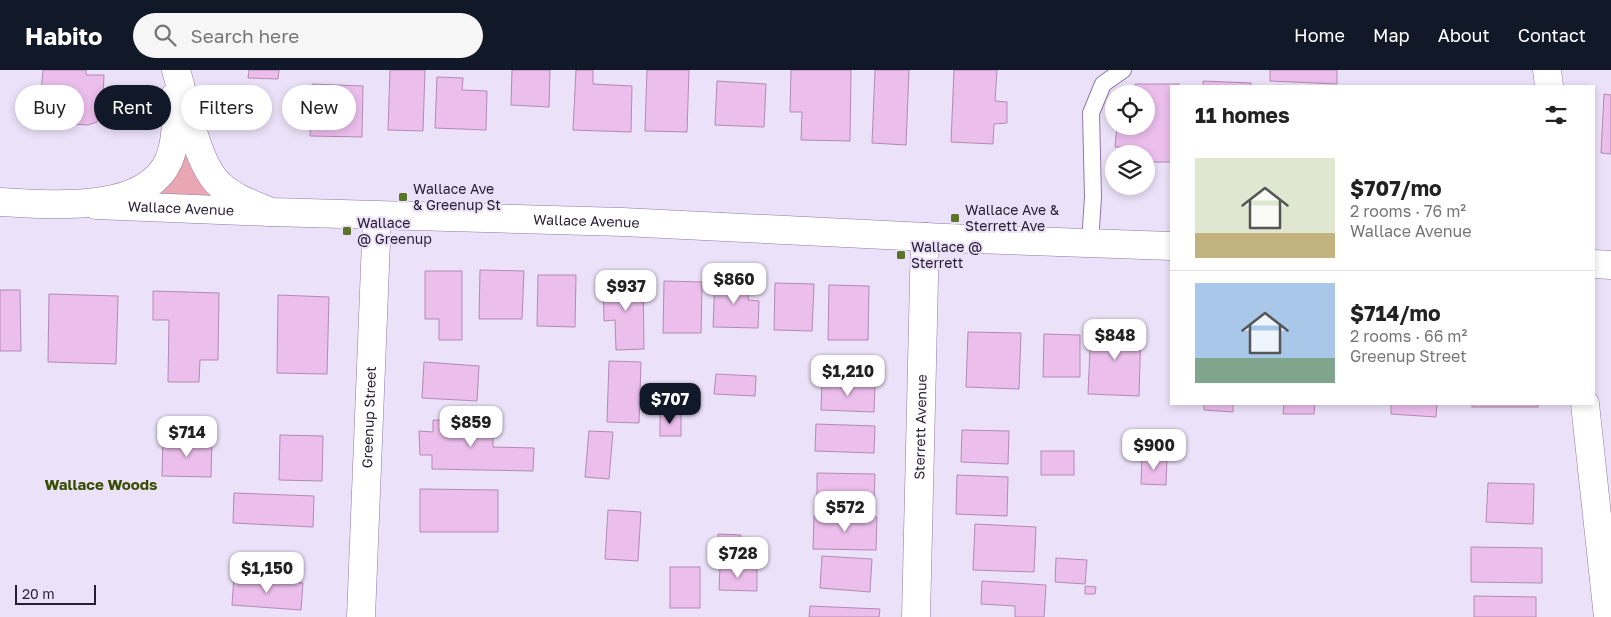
<!DOCTYPE html>
<html lang="en">
<head>
<meta charset="utf-8">
<style>
  :root { --surface:#fff; --page:#f6f6f6; --text:#222; --muted:#767676; --line:#e0e0e0; --accent:#111827 }
  body { margin:0; font-family:"Golos Text",sans-serif; background:var(--page); color:var(--text); height:100vh; display:flex; flex-direction:column; font-size:19px; white-space:nowrap }
  * { box-sizing:border-box; margin:0 }
  p { font-size:16px; color:var(--muted) }
  .icon { flex:none; width:28px; height:28px; fill:none; stroke:currentColor; stroke-width:2; stroke-linecap:round; stroke-linejoin:round }
  .map { position:relative; flex:1; overflow:hidden }
  .side { position:absolute; left:1170px; top:15px; width:425px; height:320px; display:flex; flex-direction:column; background:var(--surface); border-radius:0px; box-shadow:0 2px 8px #0003 }
  .side>* { flex:none }
  .guide { position:absolute; left:15px; top:15px; width:475px; height:45px; display:flex; gap:10px }
  .buttons { position:absolute; left:1105px; top:15px; display:grid; gap:10px }
  .buttons a { display:grid; place-items:center; width:50px; height:50px; border-radius:50%; background:var(--surface); box-shadow:0 2px 8px #0003; font-size:25px }
  .scale { position:absolute; left:15px; bottom:12px; width:81px; box-sizing:border-box; padding-left:5px; border:2px solid #281e32; border-top:0; font-size:14px; line-height:18px; white-space:nowrap; color:#281e32; -webkit-text-stroke:4px #ebe1f8; paint-order:stroke }
  .price { position:absolute; translate:-50% -42px; padding:0 11px; border-radius:10px; background:#fff; color:#222; font-size:16px; line-height:32px; filter:drop-shadow(0 1px 2px #0008) }
  .price::after { content:''; position:absolute; left:50%; top:30px; width:15px; height:11px; margin-left:-8px; background:inherit; clip-path:polygon(0 0,100% 0,50% 100%) }
  .price.current { background:var(--accent); color:#fff }
  ul { padding:0; list-style:none }
  li { display:flex; align-items:center; gap:15px; height:125px; padding:0 25px }
  li+li { border-top:1px solid var(--line) }
  li span { display:grid; place-items:center; flex:none; width:140px; height:100px; border-radius:0px; color:#555 }
  li>.icon { margin-inline-start:auto }
  span .icon { width:60px; height:60px; fill:#fffc; stroke-width:1 }
  li b { font-size:21px }
  h2 { display:flex; justify-content:space-between; align-items:center; height:60px; padding:0 25px; font-size:21px }
  .tag { padding:0 18px; border-radius:22px; background:var(--surface); box-shadow:0 2px 8px #0003; font-size:18px; line-height:45px }
  .tag.current { background:var(--accent); color:#fff }
  header { display:flex; align-items:center; gap:30px; box-sizing:border-box; height:70px; padding:0 25px; background:var(--accent); color:#fff }
  header strong { font-size:24px }
  nav { display:flex; gap:28px; margin-inline-start:auto; font-size:18px }
  .search { width:350px; height:45px; background:var(--page); display:flex; align-items:center; gap:12px; box-sizing:border-box; padding:0 18px; border-radius:28px; color:var(--muted); font-size:19px }
  .map>svg:first-child { display:block }
  .green { fill:#e9a7b4 }
  .building { fill:#ebbeec; stroke:#b489b5 }
  .lines { fill:none; stroke-linecap:round; stroke-linejoin:round }
  .lane-casing { stroke:#9078aa; stroke-width:18 }
  .street-casing { stroke:#9078aa; stroke-width:29 }
  .secondary-casing { stroke:#9078aa; stroke-width:29 }
  .lane { stroke:#fff; stroke-width:16 }
  .street { stroke:#fff; stroke-width:28 }
  .secondary { stroke:#fff; stroke-width:28 }
  .poi-dot { fill:#5b7528; stroke:#ebe1f8; stroke-width:2 }
  .labels { text-anchor:middle; stroke-width:4; stroke-linejoin:round; paint-order:stroke }
  .poi-label { font-size:14px; fill:#281e32; stroke:#ebe1f8; text-anchor:start }
  .street-label { font-size:14px; fill:#281e32; stroke:#ebe1f8 }
  .neighbourhood-label { font-size:15px; font-weight:bold; fill:#374d00; stroke:#ebe1f8 }
</style>
</head>
<body>
<header>
<strong>Habito</strong>
<div class="search"><svg class="icon" aria-label="search" viewBox="0 0 24 24"><circle cx="10" cy="10" r="6"/><path d="M15 15l6 6"/></svg>Search here</div>
<nav><a>Home</a><a>Map</a><a>About</a><a>Contact</a></nav>
</header>
<div class="map">
<svg width="1611" height="547" viewBox="0 0 1611 547">
  <rect width="100%" height="100%" fill="#ebe1f8"/>
  <!-- green -->
  <path class="green" d="M182,69l45,62 -78,-1c28,-19 28,-29 33,-61z"/>
  <!-- building -->
  <g class="building">
    <path d="M43,0h43v5h18l-2,40 -5,7 -9,3 -35,-2 1,-30 -13,-1z"/>
    <path d="M249,0h30l-1,9 -30,-1z"/>
    <path d="M390,0h35l-2,61 -35,-1z"/>
    <path d="M512,0h38l-1,37 -38,-2z"/>
    <path d="M576,0h17v14l39,2 -1,46 -58,-2z"/>
    <path d="M647,0h42l-2,62 -42,-1z"/>
    <path d="M791,0h60l-1,71 -49,-1 1,-28h-12z"/>
    <path d="M875,0h34l-3,75 -34,-2z"/>
    <path d="M954,0h43l-2,31 12,1v21l-13,1 -1,20 -42,-2z"/>
    <path d="M1270,0h67v14l-67,-3z"/>
    <path d="M437,7l26,1 -1,12 25,1 -1,39 -51,-2z"/>
    <path d="M717,11l49,3 -2,43 -49,-2z"/>
    <path d="M1203,11l48,2v3h-48z"/>
    <path d="M312,14l51,2 -1,51 -52,-1z"/>
    <path d="M1135,14h44v2h-8v76h-25v-8h-11v-7h-20l2,-21h29v-32h-11z"/>
    <path d="M1604,24l7,1v59l-10,-1z"/>
    <path d="M480,200l44,1 -2,48h-43z"/>
    <path d="M425,201h37v69h-23v-21h-14z"/>
    <path d="M538,205h38l-1,52 -38,-1z"/>
    <path d="M643,209l1,70 -28,1 -1,-30 -11,1 -1,-41z"/>
    <path d="M715,209l34,1 -1,20 11,1 -1,27 -45,-1z"/>
    <path d="M664,211l38,1 -1,51h-38z"/>
    <path d="M775,213l39,1 -2,47 -38,-1z"/>
    <path d="M829,215l40,1 -1,54h-40z"/>
    <path d="M0,220h20l1,61h-21z"/>
    <path d="M153,221l66,2 -1,67h-18l-1,22h-31l1,-62h-16z"/>
    <path d="M49,224l69,2 -2,68 -68,-2z"/>
    <path d="M278,225l51,2 -2,77 -50,-1z"/>
    <path d="M1091,256l50,2 -2,68 -51,-2z"/>
    <path d="M968,262l53,1 -2,56 -53,-2z"/>
    <path d="M1044,264l36,1v42h-37z"/>
    <path d="M609,291l32,1 -2,61 -32,-1z"/>
    <path d="M424,292l55,4 -2,35 -55,-3z"/>
    <path d="M716,304l40,2 -1,20 -41,-2z"/>
    <path d="M822,311l53,3 -1,28 -53,-2z"/>
    <path d="M1204,334h29v8l-29,-2z"/>
    <path d="M1284,334h31l-1,10h-31z"/>
    <path d="M1391,334h46l-1,13 -45,-3z"/>
    <rect x="1472" y="334" width="66" height="3"/>
    <rect x="660" y="344" width="21" height="22"/>
    <path d="M433,350l60,2v25l41,1 -1,23 -101,-2v-14h-12l-1,-24 14,1z"/>
    <path d="M816,354l59,2 -1,27 -59,-2z"/>
    <path d="M962,360l47,1 -1,33 -47,-2z"/>
    <path d="M589,361l24,1 -4,47 -24,-2z"/>
    <path d="M280,365l43,1 -1,45 -43,-1z"/>
    <path d="M163,369l49,1 -1,37 -49,-1z"/>
    <rect x="1041" y="381" width="33" height="24"/>
    <path d="M1142,386l25,1 -1,28 -25,-1z"/>
    <path d="M817,403l58,1 -1,29 -57,-1z"/>
    <path d="M957,405l51,2 -1,39 -51,-2z"/>
    <path d="M1488,413l46,1 -1,40 -47,-2z"/>
    <path d="M420,419l78,1v42h-78z"/>
    <path d="M234,423l80,3 -1,31 -80,-4z"/>
    <path d="M608,440l33,2 -3,49 -33,-2z"/>
    <path d="M814,446l63,1 -1,33 -63,-1z"/>
    <path d="M975,454l61,3 -2,45 -61,-2z"/>
    <path d="M718,464l23,1 -1,27 -23,-1z"/>
    <path d="M1471,477l71,1v35l-71,-1z"/>
    <path d="M822,486l50,3 -2,33 -50,-4z"/>
    <path d="M1056,488l31,2 -2,24 -30,-2z"/>
    <path d="M720,496l37,1v24l-38,-1z"/>
    <rect x="670" y="497" width="30" height="41"/>
    <path d="M234,507l69,6 -2,27 -69,-5z"/>
    <path d="M982,511l64,4 -2,32h-29v-11l-34,-2z"/>
    <path d="M1085,516l11,1 -1,7h-10z"/>
    <path d="M1474,526l62,1v20h-62z"/>
    <path d="M810,536l70,3 -1,8h-70z"/>
  </g>
  <g class="lines">
    <!-- lane casing -->
    <g class="lane-casing">
      <path id="lane" d="M1090,173l3,-46 -2,-84 12,-29 20,-14"/>
    </g>
    <!-- street casing -->
    <g class="street-casing">
      <g id="street">
        <path id="s1" d="M96,135l174,7"/>
        <path d="M1594,194l17,1"/>
        <path d="M1585,334l23,213"/>
        <path id="s2" d="M361,547l16,-400"/>
        <path id="s3" d="M916,547l9,-380"/>
      </g>
    </g>
    <!-- secondary casing -->
    <g class="secondary-casing">
      <g id="secondary">
        <path id="s4" d="M176,0c9,30 21,95 44,115 13,13 35,20 51,27l352,10 323,16 225,8"/>
        <path d="M1547,0l2,16"/>
        <path d="M0,132c47,2 145,13 169,-42 8,-20 8,-42 6,-64"/>
      </g>
    </g>
    <!-- lane -->
    <use href="#lane" class="lane"/>
    <!-- street -->
    <use href="#street" class="street"/>
    <!-- secondary -->
    <use href="#secondary" class="secondary"/>
  </g>
  <!-- markers -->
  <g class="poi-dot">
    <rect x="398" y="122" width="10" height="10" rx="2.5"/>
    <rect x="950" y="143" width="10" height="10" rx="2.5"/>
    <rect x="342" y="156" width="10" height="10" rx="2.5"/>
    <rect x="896" y="180" width="10" height="10" rx="2.5"/>
  </g>
  <g class="labels">
    <!-- poi labels -->
    <g class="poi-label">
      <text x="413" y="124">Wallace Ave<tspan x="413" dy="16">&amp; Greenup St</tspan></text>
      <text x="965" y="145">Wallace Ave &amp;<tspan x="965" dy="16">Sterrett Ave</tspan></text>
      <text x="357" y="158">Wallace<tspan x="357" dy="16">@ Greenup</tspan></text>
      <text x="911" y="182">Wallace @<tspan x="911" dy="16">Sterrett</tspan></text>
    </g>
    <!-- street labels -->
    <g class="street-label">
      <text dy="5" stroke="none"><textPath href="#s1" startOffset="85">Wallace Avenue</textPath></text>
      <text dy="5" stroke="none"><textPath href="#s4" startOffset="498">Wallace Avenue</textPath></text>
      <text dy="5" stroke="none"><textPath href="#s2" startOffset="200">Greenup Street</textPath></text>
      <text dy="5" stroke="none"><textPath href="#s3" startOffset="190">Sterrett Avenue</textPath></text>
    </g>
    <!-- neighbourhood labels -->
    <g class="neighbourhood-label">
      <text x="101" y="420">Wallace Woods</text>
    </g>
  </g>
</svg>
<div class="buttons">
<a><svg class="icon" aria-label="locate" viewBox="0 0 24 24"><circle cx="12" cy="12" r="6"/><path d="M12 2v4M12 18v4M2 12h4M18 12h4"/></svg></a>
<a><svg class="icon" aria-label="layers" viewBox="0 0 24 24"><path d="M12 4l9 5-9 5-9-5zM3 14l9 5 9-5"/></svg></a>
</div>
<div class="scale">20 m</div>
<b class="price" style="left:734px;top:235px">$860</b>
<b class="price" style="left:626px;top:242px">$937</b>
<b class="price" style="left:1115px;top:291px">$848</b>
<b class="price" style="left:848px;top:327px">$1,210</b>
<b class="price current" style="left:670px;top:355px">$707</b>
<b class="price" style="left:471px;top:378px">$859</b>
<b class="price" style="left:187px;top:388px">$714</b>
<b class="price" style="left:1154px;top:401px">$900</b>
<b class="price" style="left:845px;top:463px">$572</b>
<b class="price" style="left:738px;top:509px">$728</b>
<b class="price" style="left:267px;top:524px">$1,150</b>
<div class="guide">
<a class="tag">Buy</a>
<a class="tag current">Rent</a>
<a class="tag">Filters</a>
<a class="tag">New</a>
</div>
<section class="side">
<h2>11 homes<svg class="icon" aria-label="filters" viewBox="0 0 24 24"><path d="M4 7h16M4 17h16"/><circle cx="9" cy="7" r="2"/><circle cx="15" cy="17" r="2"/></svg></h2>
<ul>
<li><span style="background:linear-gradient(#dfe7d0 75%,#c2b280 0)"><svg class="icon" aria-label="home" viewBox="0 0 24 24"><path d="M3 11l9-7 9 7M6 9v11h12V9"/></svg></span><div><b>$707/mo</b><p>2 rooms · 76 m²</p><p>Wallace Avenue</p></div></li>
<li><span style="background:linear-gradient(#a9c7e8 75%,#7fa58c 0)"><svg class="icon" aria-label="home" viewBox="0 0 24 24"><path d="M3 11l9-7 9 7M6 9v11h12V9"/></svg></span><div><b>$714/mo</b><p>2 rooms · 66 m²</p><p>Greenup Street</p></div></li>
</ul>
</section>
</div>
</body>
</html>
